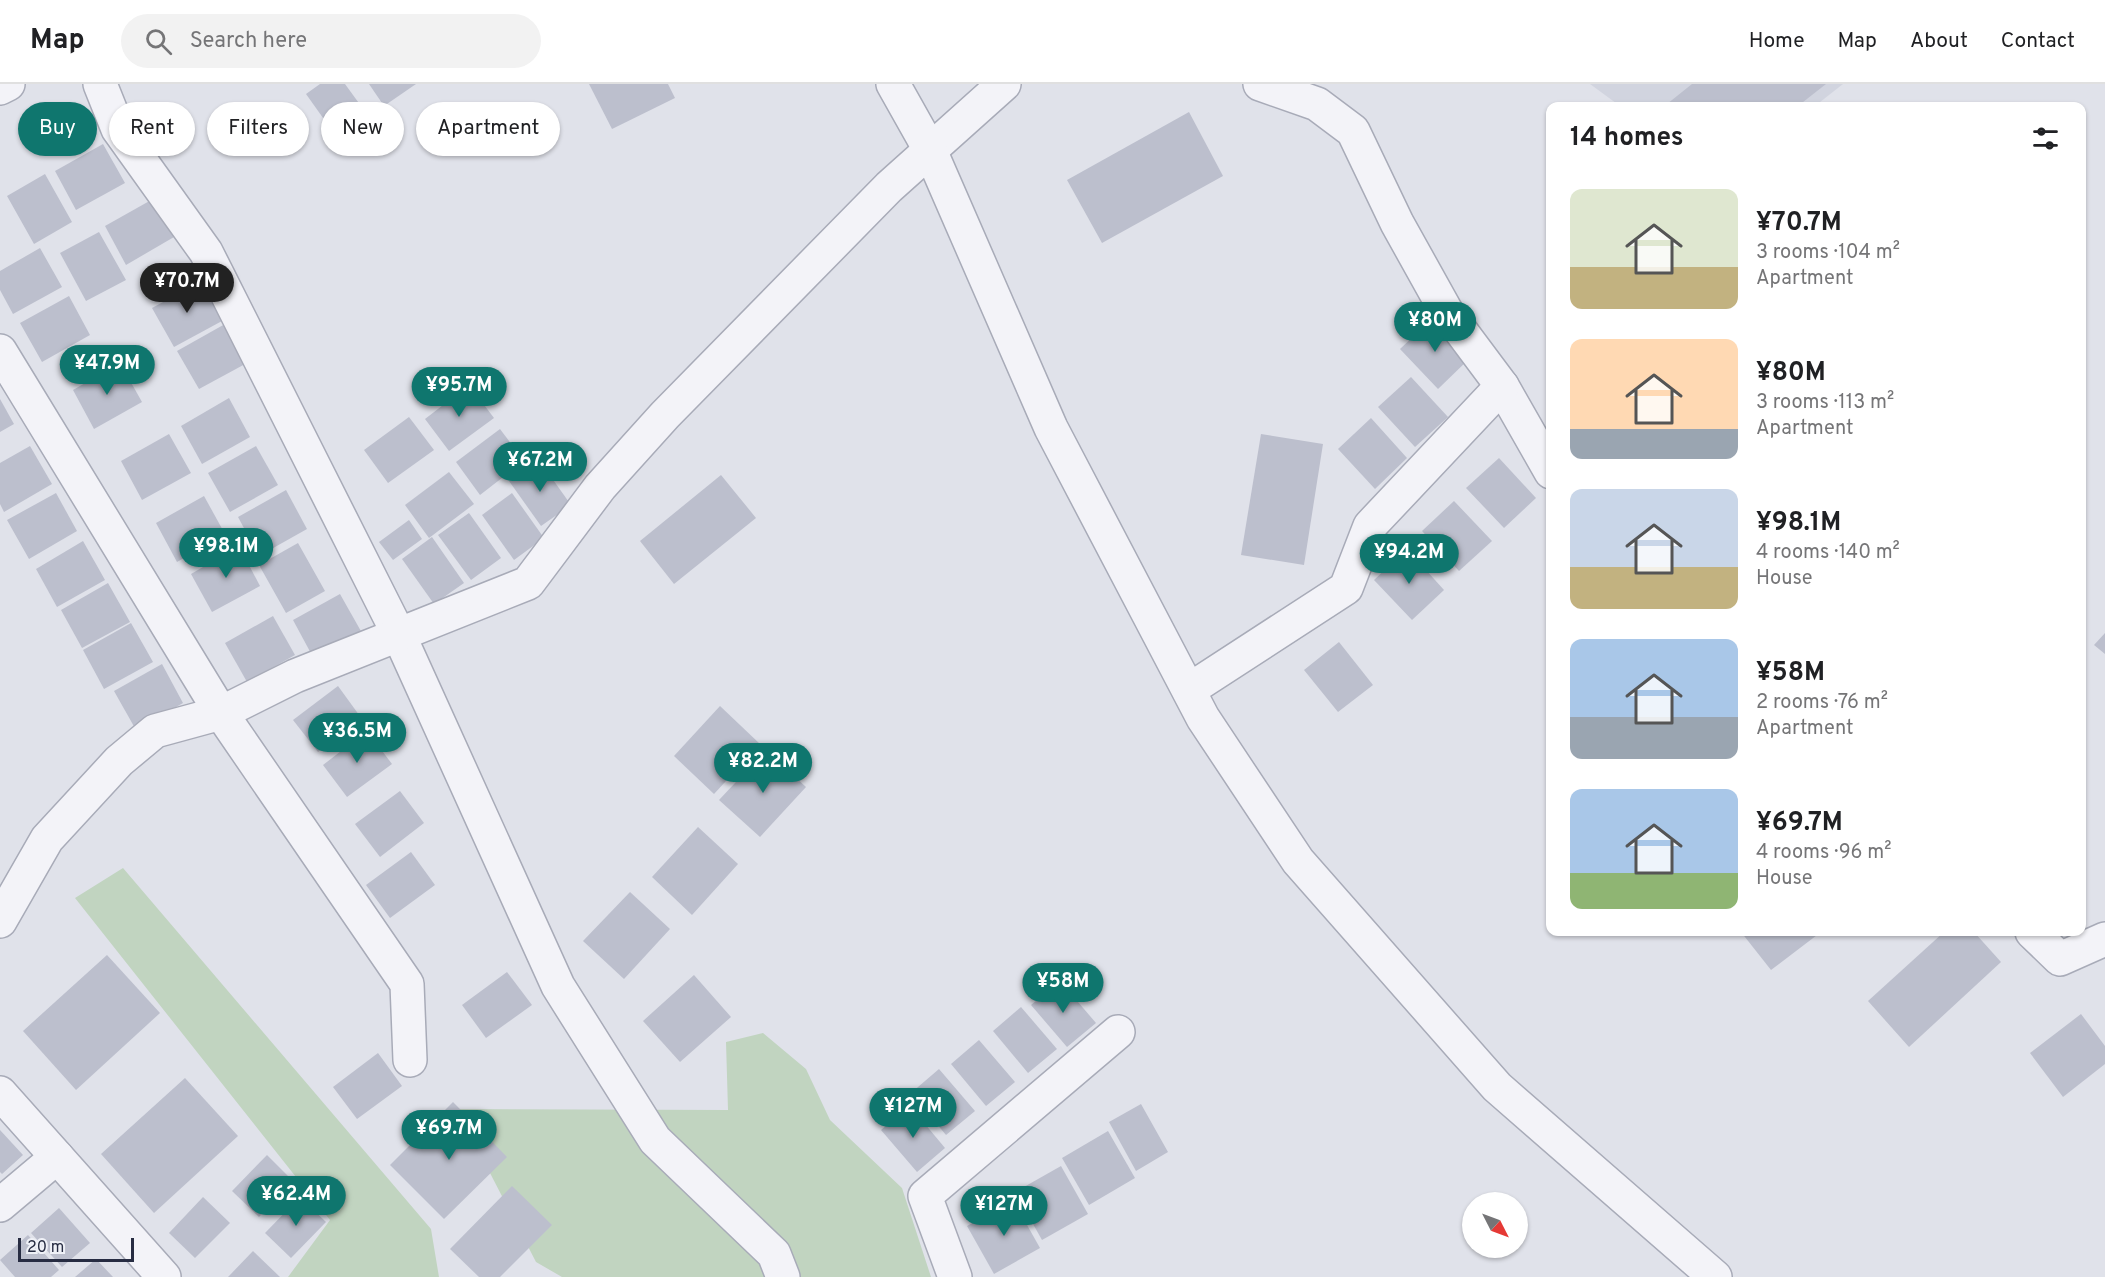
<!DOCTYPE html>
<html lang="en">
<head>
<meta charset="utf-8">
<style>
  :root { --surface:#fff; --page:#f2f2f2; --text:#202124; --muted:#757577; --line:#e0e0e0; --accent:#0f766e }
  body { margin:0; font-family:Overpass,sans-serif; background:var(--page); color:var(--text); height:100vh; display:flex; flex-direction:column; font-size:22px; white-space:nowrap }
  * { box-sizing:border-box; margin:0 }
  p { font-size:20px; color:var(--muted) }
  .icon { flex:none; width:33px; height:33px; fill:none; stroke:currentColor; stroke-width:2; stroke-linecap:round; stroke-linejoin:round }
  .map { position:relative; flex:1; overflow:hidden }
  .details { position:absolute; left:1546px; top:18px; width:540px; height:834px; display:flex; flex-direction:column; background:var(--surface); border-radius:12px; box-shadow:0 2px 4px #0004 }
  .details>* { flex:none }
  .banner { position:absolute; left:18px; top:18px; width:570px; height:54px; display:flex; gap:12px }
  .needle { width:39px; rotate:132deg }
  .buttons { position:absolute; left:1462px; top:1108px; display:grid; gap:12px }
  .buttons a { display:grid; place-items:center; width:66px; height:66px; border-radius:50%; background:var(--surface); box-shadow:0 2px 4px #0004; font-size:30px }
  .scale { position:absolute; left:18px; bottom:15px; width:116px; box-sizing:border-box; padding-left:6px; border:3px solid #272c42; border-top:0; font-size:16px; line-height:21px; white-space:nowrap; color:#272c42; -webkit-text-stroke:4px #eff1f7; paint-order:stroke }
  .price { position:absolute; translate:-50% -51px; padding:0 14px; border-radius:21px; background:var(--accent); color:#fff; font-size:20px; line-height:39px; filter:drop-shadow(0 2px 3px #0008) }
  .price::after { content:''; position:absolute; left:50%; top:36px; width:18px; height:14px; margin-left:-9px; background:inherit; clip-path:polygon(0 0,100% 0,50% 100%) }
  .price.active { background:#222; color:#fff }
  ul { padding:0; list-style:none }
  li { display:flex; align-items:center; gap:18px; height:150px; padding:0 24px }
  li span { display:grid; place-items:center; flex:none; width:168px; height:120px; border-radius:12px; color:#555 }
  li>.icon { margin-inline-start:auto }
  span .icon { width:72px; height:72px; fill:#fffc; stroke-width:1 }
  li b { font-size:26px }
  h2 { display:flex; justify-content:space-between; align-items:center; height:72px; padding:0 24px; font-size:26px }
  .chip { padding:0 21px; border-radius:27px; background:var(--surface); box-shadow:0 2px 4px #0004; font-size:21px; line-height:54px }
  .chip.active { background:var(--accent); color:#fff }
  header { display:flex; align-items:center; gap:36px; box-sizing:border-box; height:84px; padding:0 30px; background:var(--surface); border-bottom:2px solid var(--line) }
  header strong { font-size:28px }
  nav { display:flex; gap:33px; margin-inline-start:auto; font-size:21px }
  .search { width:420px; height:54px; background:var(--page); display:flex; align-items:center; gap:15px; box-sizing:border-box; padding:0 21px; border-radius:33px; color:var(--muted); font-size:22px }
  .map>svg:first-child { display:block }
  .built { fill:#d1d4df }
  .green { fill:#c1d4c0 }
  .building { fill:#bcbfcd }
  .lines { fill:none; stroke-linecap:round; stroke-linejoin:round }
  .minor-casing { stroke:#a8abb8; stroke-width:36 }
  .tertiary-casing { stroke:#a8abb8; stroke-width:36 }
  .minor { stroke:#f3f3f8; stroke-width:33 }
  .tertiary { stroke:#f3f3f8; stroke-width:33 }
</style>
</head>
<body>
<header>
<strong>Map</strong>
<div class="search"><svg class="icon" aria-label="search" viewBox="0 0 24 24"><circle cx="10" cy="10" r="6"/><path d="M15 15l6 6"/></svg>Search here</div>
<nav><a>Home</a><a>Map</a><a>About</a><a>Contact</a></nav>
</header>
<div class="map">
<svg width="2105" height="1193" viewBox="0 0 2105 1193">
  <rect width="100%" height="100%" fill="#e0e2ea"/>
  <!-- built -->
  <path class="built" d="M1590,0h253l-28,22h-195z"/>
  <!-- green -->
  <g class="green">
    <path d="M123,784l308,361 8,48h-151l42,-57 -255,-322z"/>
    <path d="M763,949l43,36 24,51 72,68 29,89h-369l-26,-15 -79,-153 271,1 -2,-68z"/>
  </g>
  <!-- building -->
  <g class="building">
    <path d="M320,0h25l24,33 -31,22 -32,-45z"/>
    <path d="M369,0h47l-32,22z"/>
    <path d="M589,0h79l7,14 -63,31z"/>
    <path d="M1692,0h134l-28,22h-129l-2,-2z"/>
    <path d="M1189,28l34,64 -121,67 -35,-63z"/>
    <path d="M103,60l22,39 -49,27 -21,-39z"/>
    <path d="M45,90l27,48 -38,22 -27,-48z"/>
    <path d="M153,115l21,38 -48,28 -21,-39z"/>
    <path d="M99,148l27,48 -40,21 -26,-48z"/>
    <path d="M40,164l22,39 -49,27 -13,-24v-19z"/>
    <path d="M200,198l22,39 -48,26 -22,-39z"/>
    <path d="M69,212l21,39 -48,27 -22,-39z"/>
    <path d="M1433,234l37,40 -32,31 -38,-40z"/>
    <path d="M225,240l22,39 -48,26 -22,-38z"/>
    <path d="M120,279l22,39 -48,27 -21,-39z"/>
    <path d="M1411,293l37,40 -33,30 -37,-40z"/>
    <path d="M469,301l25,33 -45,33 -24,-32z"/>
    <path d="M229,314l21,39 -48,27 -21,-38z"/>
    <path d="M0,315l14,25 -14,8z"/>
    <path d="M409,333l25,33 -46,33 -24,-33z"/>
    <path d="M1371,334l36,40 -32,31 -37,-40z"/>
    <path d="M500,345l24,32 -44,34 -24,-33z"/>
    <path d="M169,350l22,39 -49,27 -21,-39z"/>
    <path d="M1261,350l62,10 -19,121 -63,-10z"/>
    <path d="M30,362l22,38 -48,28 -4,-8v-41z"/>
    <path d="M256,362l22,39 -48,27 -22,-39z"/>
    <path d="M1499,374l37,40 -32,30 -38,-40z"/>
    <path d="M539,376l32,45 -30,21 -32,-45z"/>
    <path d="M449,388l25,32 -45,34 -24,-33z"/>
    <path d="M721,391l35,43 -82,66 -34,-43z"/>
    <path d="M286,406l21,39 -48,27 -21,-39z"/>
    <path d="M56,409l21,38 -48,28 -22,-39z"/>
    <path d="M512,409l32,45 -30,22 -32,-45z"/>
    <path d="M204,412l21,38 -48,28 -21,-39z"/>
    <path d="M1454,417l38,40 -33,30 -37,-40z"/>
    <path d="M469,429l32,45 -30,22 -33,-45z"/>
    <path d="M409,436l13,19 -29,21 -14,-18z"/>
    <path d="M432,453l32,46 -30,21 -32,-45z"/>
    <path d="M83,457l22,39 -48,27 -21,-38z"/>
    <path d="M298,459l27,48 -39,22 -27,-48z"/>
    <path d="M239,462l21,40 -48,26 -21,-38z"/>
    <path d="M1407,465l37,41 -32,30 -38,-40z"/>
    <path d="M108,499l22,39 -48,26 -21,-38z"/>
    <path d="M340,510l22,39 -48,26 -21,-39z"/>
    <path d="M273,532l22,39 -48,27 -22,-39z"/>
    <path d="M131,539l22,39 -49,27 -21,-39z"/>
    <path d="M2105,549v21l-11,-9z"/>
    <path d="M1339,558l34,43 -35,27 -34,-42z"/>
    <path d="M162,580l21,39 -47,27 -22,-39z"/>
    <path d="M338,602l24,33 -44,33 -25,-32z"/>
    <path d="M720,622l40,38 -46,50 -40,-38z"/>
    <path d="M367,647l25,33 -45,33 -24,-32z"/>
    <path d="M766,666l40,37 -46,50 -41,-37z"/>
    <path d="M400,707l24,32 -44,34 -25,-33z"/>
    <path d="M698,743l40,37 -46,51 -40,-38z"/>
    <path d="M411,768l24,33 -45,33 -24,-33z"/>
    <path d="M630,808l40,37 -46,50 -41,-38z"/>
    <path d="M1741,848h80l-50,38z"/>
    <path d="M1944,848h30l27,30 -92,85 -41,-46z"/>
    <path d="M107,871l53,58 -84,77 -53,-59z"/>
    <path d="M507,888l25,33 -46,33 -24,-33z"/>
    <path d="M694,891l37,42 -51,45 -37,-41z"/>
    <path d="M1060,897l36,42 -29,24 -36,-42z"/>
    <path d="M1021,923l36,42 -29,24 -35,-42z"/>
    <path d="M2081,930l24,32v18l-42,33 -33,-44z"/>
    <path d="M979,956l36,42 -29,24 -35,-42z"/>
    <path d="M378,969l24,33 -45,33 -24,-32z"/>
    <path d="M939,985l36,42 -29,24 -35,-42z"/>
    <path d="M185,994l53,58 -84,77 -53,-59z"/>
    <path d="M453,1018l54,55 -63,62 -54,-54z"/>
    <path d="M1141,1020l27,48 -32,19 -27,-49z"/>
    <path d="M910,1022l35,42 -28,24 -36,-42z"/>
    <path d="M0,1046l23,25 -21,19 -2,-2z"/>
    <path d="M1108,1047l27,47 -46,27 -27,-47z"/>
    <path d="M267,1071l26,26 -34,36 -27,-26z"/>
    <path d="M1061,1082l27,48 -46,26 -27,-48z"/>
    <path d="M512,1102l40,39 -52,52h-21l-29,-28z"/>
    <path d="M203,1113l27,26 -35,35 -26,-25z"/>
    <path d="M300,1113l26,25 -35,36 -26,-25z"/>
    <path d="M1013,1116l27,48 -46,26 -27,-48z"/>
    <path d="M59,1124l31,35 -28,24 -31,-34z"/>
    <path d="M28,1151l31,35 -8,7h-36l-15,-17z"/>
    <path d="M253,1167l27,26h-52z"/>
    <path d="M96,1175l17,18h-38z"/>
  </g>
  <g class="lines">
    <!-- minor casing -->
    <g class="minor-casing">
      <g id="minor">
        <path d="M100,0l18,45 88,123 193,383 159,351 97,154 119,114 9,23"/>
        <path d="M1260,0l57,20 36,27 44,92 49,88 56,75 49,86"/>
        <path d="M0,4l8,-4"/>
        <path d="M0,267l221,362 186,271 3,76"/>
        <path d="M1189,606l157,-102 24,-62 132,-140"/>
        <path d="M0,837l47,-82 72,-78 36,-30 66,-18 74,-37 233,-93 72,-96 65,-72 224,-228 115,-103"/>
        <path d="M2032,848l28,27 45,-20"/>
        <path d="M0,1009l164,184"/>
        <path d="M0,1121l57,-48"/>
        <path d="M955,1193l-30,-81 193,-164"/>
      </g>
    </g>
    <!-- tertiary casing -->
    <g class="tertiary-casing">
      <path id="tertiary" d="M893,0l36,64 122,280 152,290 95,143 199,226 218,190"/>
    </g>
    <!-- minor -->
    <use href="#minor" class="minor"/>
    <!-- tertiary -->
    <use href="#tertiary" class="tertiary"/>
  </g>
</svg>
<div class="buttons">
<a><svg class="needle" viewBox="-14 -14 28 28"><path d="M0-13l5 13h-10z" fill="#e53935"/><path d="M0 13l5-13h-10z" fill="#757577"/></svg></a>
</div>
<div class="scale">20 m</div>
<b class="price active" style="left:187px;top:230px">¥70.7M</b>
<b class="price" style="left:1435px;top:269px">¥80M</b>
<b class="price" style="left:107px;top:312px">¥47.9M</b>
<b class="price" style="left:459px;top:334px">¥95.7M</b>
<b class="price" style="left:540px;top:409px">¥67.2M</b>
<b class="price" style="left:226px;top:495px">¥98.1M</b>
<b class="price" style="left:1409px;top:501px">¥94.2M</b>
<b class="price" style="left:357px;top:680px">¥36.5M</b>
<b class="price" style="left:763px;top:710px">¥82.2M</b>
<b class="price" style="left:1063px;top:930px">¥58M</b>
<b class="price" style="left:913px;top:1055px">¥127M</b>
<b class="price" style="left:449px;top:1077px">¥69.7M</b>
<b class="price" style="left:296px;top:1143px">¥62.4M</b>
<b class="price" style="left:1004px;top:1153px">¥127M</b>
<div class="banner">
<a class="chip active">Buy</a>
<a class="chip">Rent</a>
<a class="chip">Filters</a>
<a class="chip">New</a>
<a class="chip">Apartment</a>
</div>
<section class="details">
<h2>14 homes<svg class="icon" aria-label="filters" viewBox="0 0 24 24"><path d="M4 7h16M4 17h16"/><circle cx="9" cy="7" r="2"/><circle cx="15" cy="17" r="2"/></svg></h2>
<ul>
<li><span style="background:linear-gradient(#dfe7d0 65%,#c2b280 0)"><svg class="icon" aria-label="home" viewBox="0 0 24 24"><path d="M3 11l9-7 9 7M6 9v11h12V9"/></svg></span><div><b>¥70.7M</b><p>3 rooms · 104 m²</p><p>Apartment</p></div></li>
<li><span style="background:linear-gradient(#ffd9b3 75%,#9aa5b1 0)"><svg class="icon" aria-label="home" viewBox="0 0 24 24"><path d="M3 11l9-7 9 7M6 9v11h12V9"/></svg></span><div><b>¥80M</b><p>3 rooms · 113 m²</p><p>Apartment</p></div></li>
<li><span style="background:linear-gradient(#c9d6e8 65%,#c2b280 0)"><svg class="icon" aria-label="home" viewBox="0 0 24 24"><path d="M3 11l9-7 9 7M6 9v11h12V9"/></svg></span><div><b>¥98.1M</b><p>4 rooms · 140 m²</p><p>House</p></div></li>
<li><span style="background:linear-gradient(#a9c7e8 65%,#9aa5b1 0)"><svg class="icon" aria-label="home" viewBox="0 0 24 24"><path d="M3 11l9-7 9 7M6 9v11h12V9"/></svg></span><div><b>¥58M</b><p>2 rooms · 76 m²</p><p>Apartment</p></div></li>
<li><span style="background:linear-gradient(#a9c7e8 70%,#8fb573 0)"><svg class="icon" aria-label="home" viewBox="0 0 24 24"><path d="M3 11l9-7 9 7M6 9v11h12V9"/></svg></span><div><b>¥69.7M</b><p>4 rooms · 96 m²</p><p>House</p></div></li>
</ul>
</section>
</div>
</body>
</html>
